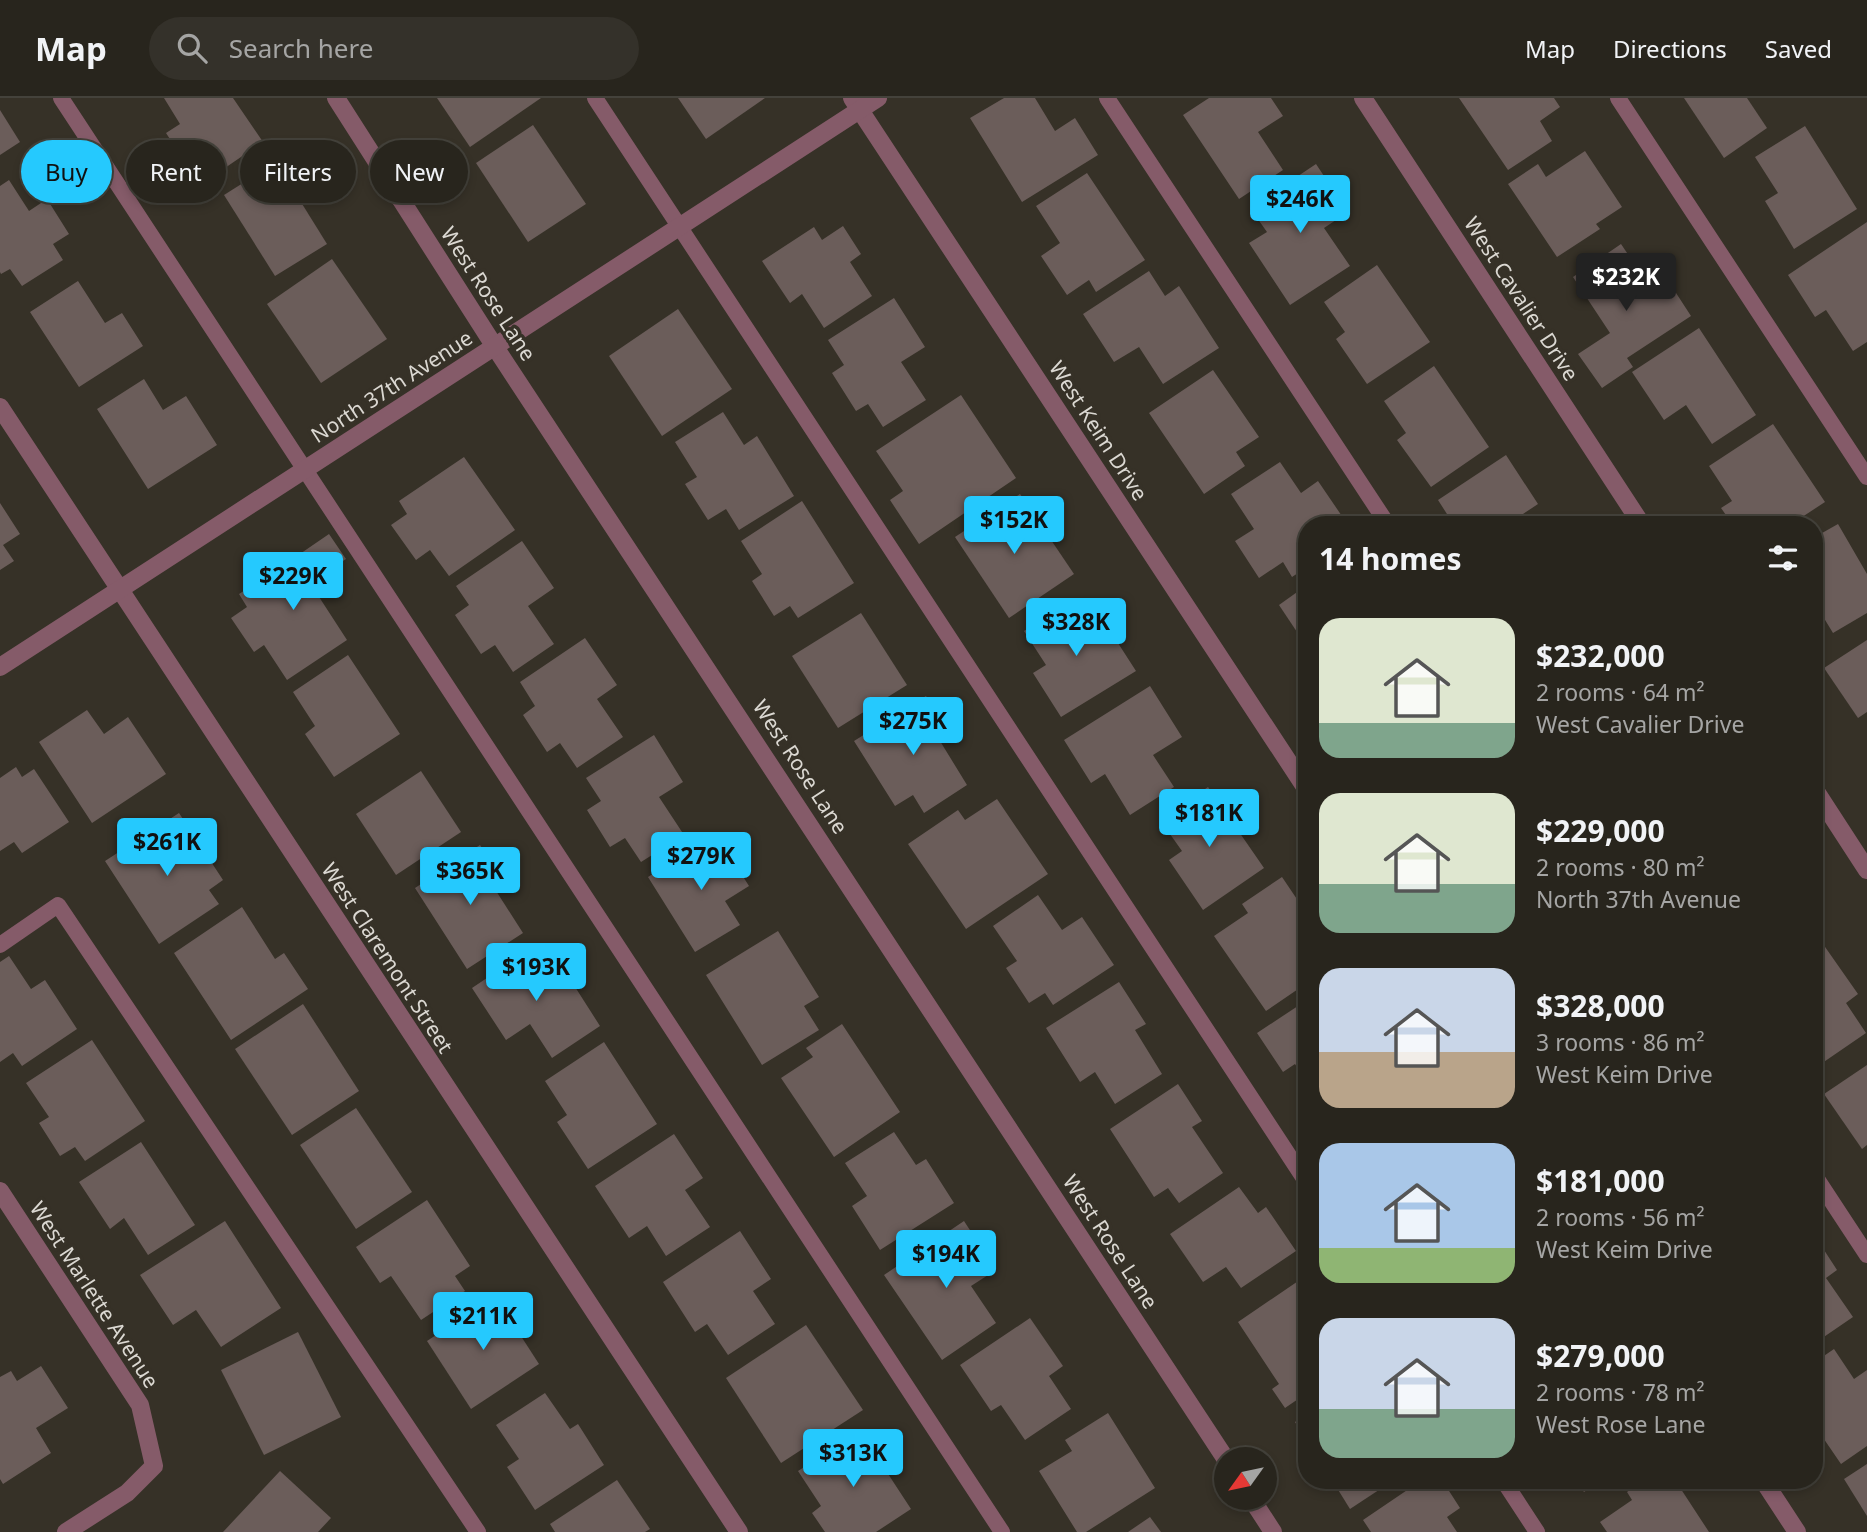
<!DOCTYPE html>
<html lang="en">
<head>
<meta charset="utf-8">
<style>
  :root { --surface:#28251d; --page:#34312a; --text:#f1f3f6; --muted:#a5a5a4; --line:#44423b; --accent:#25c9fe }
  body { margin:0; font-family:"Noto Sans",sans-serif; background:var(--page); color:var(--text); height:100vh; display:flex; flex-direction:column; font-size:26px; white-space:nowrap }
  * { box-sizing:border-box; margin:0 }
  p { font-size:23px; color:var(--muted) }
  .icon { flex:none; width:38px; height:38px; fill:none; stroke:currentColor; stroke-width:2; stroke-linecap:round; stroke-linejoin:round }
  .map { position:relative; flex:1; overflow:hidden }
  .panel { position:absolute; left:1298px; top:418px; width:525px; height:973px; display:flex; flex-direction:column; background:var(--surface); border-radius:28px; box-shadow:0 4px 10px #0003,0 0 0 2px var(--line) }
  .panel>* { flex:none }
  .banner { position:absolute; left:21px; top:42px; width:665px; height:63px; display:flex; gap:14px }
  .needle { width:46px; rotate:237deg }
  .controls { position:absolute; left:1214px; top:1349px; display:grid; gap:14px }
  .controls a { display:grid; place-items:center; width:63px; height:63px; border-radius:50%; background:var(--surface); box-shadow:0 4px 10px #0003,0 0 0 2px var(--line); font-size:35px }
  .price { position:absolute; translate:-50% -60px; padding:0 16px; border-radius:7px; background:var(--accent); color:#111; font-size:23px; line-height:46px; filter:drop-shadow(0 2px 4px #0008) }
  .price::after { content:''; position:absolute; left:50%; top:42px; width:21px; height:16px; margin-left:-10px; background:inherit; clip-path:polygon(0 0,100% 0,50% 100%) }
  .price.on { background:#222; color:#fff }
  ul { padding:0; list-style:none }
  li { display:flex; align-items:center; gap:21px; height:175px; padding:0 21px }
  li span { display:grid; place-items:center; flex:none; width:196px; height:140px; border-radius:21px; color:#555 }
  li>.icon { margin-inline-start:auto }
  span .icon { width:84px; height:84px; fill:#fffc; stroke-width:1 }
  li b { font-size:30px }
  h2 { display:flex; justify-content:space-between; align-items:center; height:84px; padding:0 21px; font-size:30px }
  .pill { padding:0 24px; border-radius:32px; background:var(--surface); box-shadow:0 4px 10px #0003,0 0 0 2px var(--line); font-size:24px; line-height:63px }
  .pill.on { background:var(--accent); color:#111 }
  header { display:flex; align-items:center; gap:42px; box-sizing:border-box; height:98px; padding:0 35px; background:var(--surface); border-bottom:2px solid var(--line) }
  header strong { font-size:33px }
  nav { display:flex; gap:38px; margin-inline-start:auto; font-size:24px }
  .search { width:490px; height:63px; background:var(--page); display:flex; align-items:center; gap:18px; box-sizing:border-box; padding:0 24px; border-radius:38px; color:var(--muted); font-size:26px }
  .map>svg:first-child { display:block }
  .building { fill:#6b5d5a }
  .lines { fill:none; stroke-linecap:round; stroke-linejoin:round }
  .lane { stroke:#855b69; stroke-width:16 }
  .street { stroke:#855b69; stroke-width:18 }
  .labels { text-anchor:middle; stroke-width:7; stroke-linejoin:round; paint-order:stroke }
  .street-label { font-size:21px; fill:#dbd8d2; stroke:#363127 }
</style>
</head>
<body>
<header>
<strong>Map</strong>
<div class="search"><svg class="icon" aria-label="search" viewBox="0 0 24 24"><circle cx="10" cy="10" r="6"/><path d="M15 15l6 6"/></svg>Search here</div>
<nav><a>Map</a><a>Directions</a><a>Saved</a></nav>
</header>
<div class="map">
<svg width="1867" height="1434" viewBox="0 0 1867 1434">
  <rect width="100%" height="100%" fill="#363127"/>
  <!-- building -->
  <g class="building">
    <path d="M164,0h69l30,44 -63,43 -34,-52 14,-9z"/>
    <path d="M437,0h104l-71,49z"/>
    <path d="M678,0h87l-59,41z"/>
    <path d="M1004,0h31l20,33 20,-13 23,37 -76,47 -52,-84z"/>
    <path d="M1209,0h62l12,18 -25,16 25,38 -44,29 -56,-84z"/>
    <path d="M1459,0h95l6,9 -20,14 12,20 -44,29z"/>
    <path d="M1684,0h63l20,30 -43,30z"/>
    <path d="M0,12l20,32 -20,13z"/>
    <path d="M533,27l53,79 -58,38 -52,-79z"/>
    <path d="M1805,28l52,83 -63,40 -29,-48 13,-8 -23,-36z"/>
    <path d="M1585,53l37,56 -26,17 4,5 -43,28 -49,-73 30,-20 8,13z"/>
    <path d="M276,64l51,82 -52,32 -51,-81z"/>
    <path d="M1316,66l32,48 -24,16 26,38 -60,39 -41,-62 18,-11 -17,-24z"/>
    <path d="M1087,75l58,87 -49,32 -7,-12 -22,15 -26,-39 19,-13 -24,-37z"/>
    <path d="M9,82l20,31 18,-12 22,35 -16,10 10,16 -41,26 -12,-17 -9,5 -1,-2v-86z"/>
    <path d="M1867,124v120l-14,9 -27,-41 -11,7 -27,-42z"/>
    <path d="M843,128l18,28 -11,8 22,34 -48,32 -22,-34 -12,9 -28,-42 52,-34 8,13z"/>
    <path d="M1621,146l29,43 15,-11 26,40 -64,42 6,9 -31,21 -24,-34 32,-21 -37,-56z"/>
    <path d="M332,161l55,80 -66,44 -54,-79z"/>
    <path d="M1377,167l53,77 -63,42 -31,-45 9,-7 -21,-30z"/>
    <path d="M1149,173l16,25 14,-10 40,62 -56,36 -24,-37 -25,15 -31,-48z"/>
    <path d="M78,183l27,42 17,-10 21,33 -64,41 -49,-75z"/>
    <path d="M894,200l31,49 -24,15 25,38 -43,27 -15,-23 -12,7 -24,-38 12,-8 -16,-25z"/>
    <path d="M678,211l54,80 -70,47 -53,-80z"/>
    <path d="M1699,230l57,87 -44,29 -26,-39 -22,15 -32,-48z"/>
    <path d="M1434,268l55,81 -58,40 -34,-47 9,-7 -22,-32z"/>
    <path d="M1213,272l46,67 -23,15 9,14 -41,28 -55,-81z"/>
    <path d="M144,281l19,31 23,-14 31,49 -69,44 -51,-80z"/>
    <path d="M961,297l55,83 -97,66 -29,-44 13,-9 -27,-40z"/>
    <path d="M723,314l21,33 13,-9 37,60 -55,34 -13,-21 -18,11 -23,-36 12,-7 -22,-35z"/>
    <path d="M1773,326l52,78 -35,23h-57l-12,-17 11,-7 -23,-35z"/>
    <path d="M1506,357l32,49 -24,16 3,5h-63l-16,-25z"/>
    <path d="M464,359l51,73 -66,46 -19,-26 -14,10 -25,-35 16,-11 -8,-13z"/>
    <path d="M1280,364l21,31 17,-12 30,44h-41v42l-15,10 -9,-15 -24,16 -24,-37 19,-12 -23,-35z"/>
    <path d="M1020,396l54,80 -65,44 -54,-81z"/>
    <path d="M802,403l52,82 -56,35 -8,-12 -16,10 -22,-35 10,-7 -21,-33z"/>
    <path d="M0,405l20,31 -17,11 11,16 -14,9z"/>
    <path d="M1838,426l29,50v39l-34,20 -14,-23 -4,2v-75z"/>
    <path d="M329,436l17,25 -36,24 37,57 -60,40 -23,-35 -10,7 -23,-34 16,-11 -8,-13 42,-27 10,14 13,-8 -10,-15z"/>
    <path d="M522,443l32,47 -26,18 26,38 -41,28 -18,-27 -14,9 -26,-39 14,-10 -13,-19z"/>
    <path d="M1307,487v62l-28,-42z"/>
    <path d="M1074,501l21,34 12,-7 29,45 -75,46 -28,-44 13,-8 -22,-34z"/>
    <path d="M861,515l46,72 -69,43 -46,-72z"/>
    <path d="M585,540l32,47 -20,14 26,38 -46,31 -17,-25 -13,9 -24,-37 12,-9 -15,-24z"/>
    <path d="M1867,542v72l-9,6 -34,-50z"/>
    <path d="M348,557l52,79 -66,43 -29,-43 10,-8 -22,-34z"/>
    <path d="M1150,588l32,51 -29,18 21,32 -44,28 -25,-41 -14,9 -27,-43z"/>
    <path d="M926,598l24,38 -10,7 27,44 -43,28 -11,-18 -18,11 -41,-65z"/>
    <path d="M87,612l17,24 24,-17 38,57 -74,49 -53,-81z"/>
    <path d="M654,637l29,47 -24,15 25,38 -43,27 -16,-24 -15,9 -23,-37 14,-9 -15,-23z"/>
    <path d="M16,669l6,10 12,-8 35,53 -47,31 -8,-11 -14,9v-73z"/>
    <path d="M421,673l40,61 -65,43 -40,-61z"/>
    <path d="M1208,689l56,81 -61,42 -34,-50 13,-9 -22,-31z"/>
    <path d="M997,701l51,75 -82,55 -58,-85 50,-34 7,10z"/>
    <path d="M179,715l44,67 -14,10 10,14 -60,40 -54,-83z"/>
    <path d="M716,736l33,52 -24,15 15,24 -45,27 -47,-75z"/>
    <path d="M480,747l21,32 -10,6 32,50 -56,36 -52,-81z"/>
    <path d="M1282,779l25,37v69l-41,28 -52,-75 34,-23 -6,-9z"/>
    <path d="M1038,797l24,35 20,-13 32,48 -61,40 -8,-12 -16,10 -23,-35 11,-7 -24,-35z"/>
    <path d="M242,809l33,52 9,-6 24,36 -77,51 -57,-87z"/>
    <path d="M778,833l41,66 -15,9 15,24 -57,35 -56,-90z"/>
    <path d="M1823,846l35,50 -12,9 20,30 -51,35v-118z"/>
    <path d="M536,847l26,40 8,-6 30,47 -48,32 -22,-34 -24,16 -34,-52z"/>
    <path d="M9,858l22,33 14,-9 32,49 -55,37 -9,-13 -13,9v-100z"/>
    <path d="M1119,884l27,42 -11,6 27,44 -47,30 -20,-32 -15,10 -34,-54z"/>
    <path d="M1307,902v83l-12,-19 -12,8 -26,-39z"/>
    <path d="M303,906l56,87 -67,44 -57,-86z"/>
    <path d="M842,926l58,88 -66,45 -53,-79 32,-21 -7,-9z"/>
    <path d="M92,942l53,81 -60,40 -10,-14 -15,9 -21,-33 10,-6 -23,-34z"/>
    <path d="M604,944l53,82 -69,45 -31,-47 10,-7 -22,-34z"/>
    <path d="M1867,967v80l-5,4 -38,-55z"/>
    <path d="M1178,986l24,37 -10,6 31,46 -44,30 -11,-15 -14,9 -44,-68z"/>
    <path d="M356,1010l56,84 -56,37 -56,-84z"/>
    <path d="M894,1034l22,33 10,-6 28,44 -74,47 -28,-44 15,-10 -22,-33z"/>
    <path d="M674,1036l29,44 -18,12 25,37 -44,29 -19,-30 -18,12 -34,-52z"/>
    <path d="M141,1044l54,83 -47,30 -24,-37 -14,11 -31,-47z"/>
    <path d="M1239,1089l19,26 8,-6 30,44 -55,37 -15,-21 -23,15 -33,-48z"/>
    <path d="M427,1102l43,66 -15,10 10,15 -44,29 -30,-44 -11,7 -24,-36z"/>
    <path d="M225,1123l56,87 -60,39 -25,-37 -23,15 -33,-50z"/>
    <path d="M964,1123l32,49 -25,16 25,37 -54,37 -58,-85z"/>
    <path d="M740,1133l31,48 -18,12 22,33 -47,31 -21,-31 -12,8 -32,-50z"/>
    <path d="M1815,1138l22,34 -11,8 27,39 -38,26z"/>
    <path d="M1307,1177v118l-22,15 -13,-19 7,-5 -41,-62z"/>
    <path d="M495,1198l44,68 -68,45 -44,-68z"/>
    <path d="M1030,1220l33,48 -14,10 22,33 -46,31 -24,-35 -10,6 -31,-46z"/>
    <path d="M806,1227l57,85 -82,53 -55,-85z"/>
    <path d="M298,1234l43,85 -77,38 -43,-85z"/>
    <path d="M1834,1251l20,30 13,-9v76l-26,18 -26,-38v-64z"/>
    <path d="M41,1268l27,42 -32,20 15,25 -48,31 -3,-5v-102l11,-6 6,10z"/>
    <path d="M545,1295l25,36 8,-5 26,41 -69,45 -28,-43 12,-8 -23,-34z"/>
    <path d="M1108,1315l47,75 -69,44h-9l-38,-61 33,-20 -7,-11z"/>
    <path d="M1307,1316v27l-12,-19z"/>
    <path d="M860,1333l51,78 -35,23h-51l-13,-19 9,-7 -23,-35z"/>
    <path d="M1867,1366v52l-23,-37z"/>
    <path d="M280,1373l51,47 -13,14h-95z"/>
    <path d="M617,1382l33,49 -5,3h-90l-5,-8z"/>
    <path d="M1332,1382h62l-44,29z"/>
    <path d="M1422,1382h20l18,28 -13,9 10,15h-86l-8,-12z"/>
    <path d="M1576,1382h26l-18,12z"/>
    <path d="M1643,1382h32l34,52h-102l-7,-10 32,-22 -5,-8z"/>
    <path d="M1150,1419l11,15h-33z"/>
  </g>
  <g class="lines">
    <!-- lane -->
    <g class="lane">
      <path d="M61,0l941,1434"/>
      <path d="M595,0l712,1085"/>
      <path d="M1107,0l281,427"/>
      <path d="M1618,0l249,379"/>
      <path d="M0,847l58,-40 420,627"/>
      <path d="M1815,1078l52,79"/>
      <path d="M1503,1382l34,52"/>
    </g>
    <!-- street -->
    <g class="street">
      <path d="M336,0l159,249 732,1114"/>
      <path d="M852,0l455,692"/>
      <path d="M1363,0l279,427"/>
      <path d="M0,309l739,1125"/>
      <path d="M0,569l878,-569"/>
      <path d="M1815,692l52,80"/>
      <path d="M0,1093l140,214 14,61 -27,27 -61,39"/>
      <path d="M1763,1382l34,52"/>
      <path d="M1251,1400l22,34"/>
    </g>
  </g>
  <g class="labels">
    <!-- street labels -->
    <g class="street-label">
      <text transform="translate(488 196) rotate(57)" y="7">West Rose Lane</text>
      <text transform="translate(1521 201) rotate(57)" y="7">West Cavalier Drive</text>
      <text transform="translate(392 289) rotate(-33)" y="7">North 37th Avenue</text>
      <text transform="translate(1098 333) rotate(57)" y="7">West Keim Drive</text>
      <text transform="translate(800 669) rotate(57)" y="7">West Rose Lane</text>
      <text transform="translate(387 860) rotate(57)" y="7">West Claremont Street</text>
      <text transform="translate(1110 1144) rotate(57)" y="7">West Rose Lane</text>
      <text transform="translate(94 1197) rotate(57)" y="7">West Marlette Avenue</text>
    </g>
  </g>
</svg>
<div class="controls">
<a><svg class="needle" viewBox="-14 -14 28 28"><path d="M0-13l5 13h-10z" fill="#e53935"/><path d="M0 13l5-13h-10z" fill="#a5a5a4"/></svg></a>
</div>
<b class="price" style="left:1300px;top:137px">$246K</b>
<b class="price on" style="left:1626px;top:215px">$232K</b>
<b class="price" style="left:1014px;top:458px">$152K</b>
<b class="price" style="left:293px;top:514px">$229K</b>
<b class="price" style="left:1076px;top:560px">$328K</b>
<b class="price" style="left:913px;top:659px">$275K</b>
<b class="price" style="left:1209px;top:751px">$181K</b>
<b class="price" style="left:167px;top:780px">$261K</b>
<b class="price" style="left:701px;top:794px">$279K</b>
<b class="price" style="left:470px;top:809px">$365K</b>
<b class="price" style="left:536px;top:905px">$193K</b>
<b class="price" style="left:946px;top:1192px">$194K</b>
<b class="price" style="left:483px;top:1254px">$211K</b>
<b class="price" style="left:853px;top:1391px">$313K</b>
<div class="banner">
<a class="pill on">Buy</a>
<a class="pill">Rent</a>
<a class="pill">Filters</a>
<a class="pill">New</a>
</div>
<section class="panel">
<h2>14 homes<svg class="icon" aria-label="filters" viewBox="0 0 24 24"><path d="M4 7h16M4 17h16"/><circle cx="9" cy="7" r="2"/><circle cx="15" cy="17" r="2"/></svg></h2>
<ul>
<li><span style="background:linear-gradient(#dfe7d0 75%,#7fa58c 0)"><svg class="icon" aria-label="home" viewBox="0 0 24 24"><path d="M3 11l9-7 9 7M6 9v11h12V9"/></svg></span><div><b>$232,000</b><p>2 rooms · 64 m²</p><p>West Cavalier Drive</p></div></li>
<li><span style="background:linear-gradient(#dfe7d0 65%,#7fa58c 0)"><svg class="icon" aria-label="home" viewBox="0 0 24 24"><path d="M3 11l9-7 9 7M6 9v11h12V9"/></svg></span><div><b>$229,000</b><p>2 rooms · 80 m²</p><p>North 37th Avenue</p></div></li>
<li><span style="background:linear-gradient(#c9d6e8 60%,#b9a48a 0)"><svg class="icon" aria-label="home" viewBox="0 0 24 24"><path d="M3 11l9-7 9 7M6 9v11h12V9"/></svg></span><div><b>$328,000</b><p>3 rooms · 86 m²</p><p>West Keim Drive</p></div></li>
<li><span style="background:linear-gradient(#a9c7e8 75%,#8fb573 0)"><svg class="icon" aria-label="home" viewBox="0 0 24 24"><path d="M3 11l9-7 9 7M6 9v11h12V9"/></svg></span><div><b>$181,000</b><p>2 rooms · 56 m²</p><p>West Keim Drive</p></div></li>
<li><span style="background:linear-gradient(#c9d6e8 65%,#7fa58c 0)"><svg class="icon" aria-label="home" viewBox="0 0 24 24"><path d="M3 11l9-7 9 7M6 9v11h12V9"/></svg></span><div><b>$279,000</b><p>2 rooms · 78 m²</p><p>West Rose Lane</p></div></li>
</ul>
</section>
</div>
</body>
</html>
